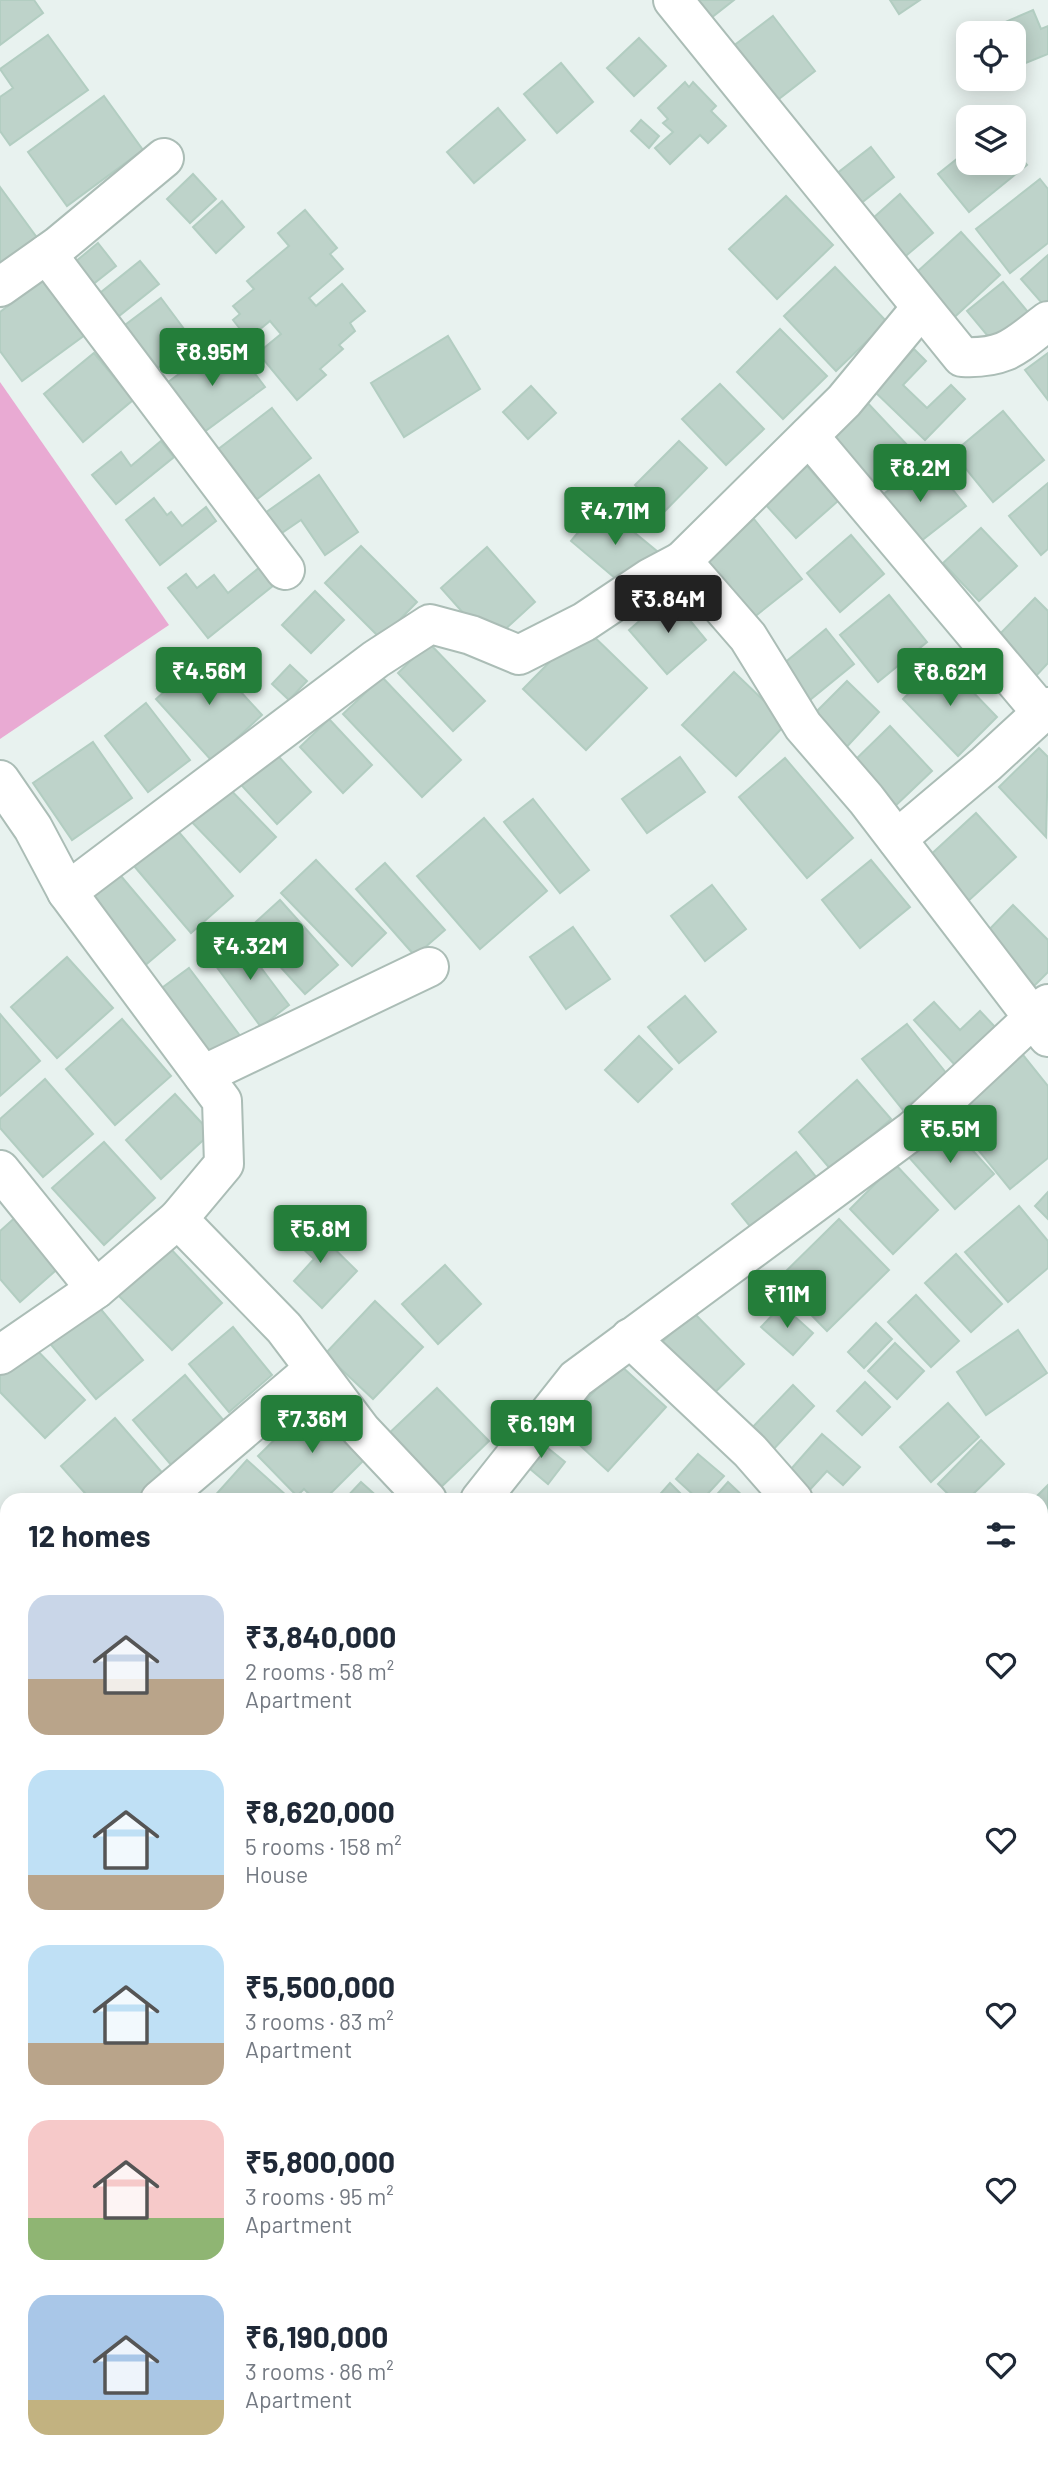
<!DOCTYPE html>
<html lang="en">
<head>
<meta charset="utf-8">
<style>
  :root { --surface:#fff; --page:#f6f6f7; --text:#1f2937; --muted:#747a83; --accent:#247e3a }
  body { margin:0; font-family:Barlow,sans-serif; background:var(--page); color:var(--text); height:100vh; display:flex; flex-direction:column; font-size:26px; white-space:nowrap }
  * { box-sizing:border-box; margin:0 }
  p { font-size:23px; color:var(--muted) }
  .icon { flex:none; width:38px; height:38px; fill:none; stroke:currentColor; stroke-width:2; stroke-linecap:round; stroke-linejoin:round }
  .map { position:relative; flex:1; overflow:hidden }
  .sheet { position:absolute; left:0px; top:1493px; width:1048px; height:975px; display:flex; flex-direction:column; background:var(--surface); border-radius:21px 21px 0 0; box-shadow:0 4px 18px #0003 }
  .sheet>* { flex:none }
  .controls { position:absolute; left:956px; top:21px; display:grid; gap:14px }
  .controls a { display:grid; place-items:center; width:70px; height:70px; border-radius:14px; background:var(--surface); box-shadow:0 4px 18px #0003; font-size:35px }
  .price { position:absolute; translate:-50% -60px; padding:0 16px; border-radius:7px; background:var(--accent); color:#fff; font-size:23px; line-height:46px; filter:drop-shadow(0 2px 4px #0008) }
  .price::after { content:''; position:absolute; left:50%; top:42px; width:21px; height:16px; margin-left:-10px; background:inherit; clip-path:polygon(0 0,100% 0,50% 100%) }
  .price.selected { background:#222; color:#fff }
  ul { padding:0; list-style:none }
  li { display:flex; align-items:center; gap:21px; height:175px; padding:0 28px }
  li span { display:grid; place-items:center; flex:none; width:196px; height:140px; border-radius:21px; color:#555 }
  li>.icon { margin-inline-start:auto }
  span .icon { width:84px; height:84px; fill:#fffc; stroke-width:1 }
  li b { font-size:30px }
  h2 { display:flex; justify-content:space-between; align-items:center; height:84px; padding:0 28px; font-size:30px }
  .map>svg:first-child { display:block }
  .water { fill:#e9aad3 }
  .building { fill:#bed3ca; stroke:#b2cdc1; stroke-width:2 }
  .lines { fill:none; stroke-linecap:round; stroke-linejoin:round }
  .street-casing { stroke:#abbdb6; stroke-width:42 }
  .street { stroke:#fff; stroke-width:38 }
</style>
</head>
<body>
<div class="map">
<svg width="1048" height="2467" viewBox="0 0 1048 2467">
  <rect width="100%" height="100%" fill="#e8f2ef"/>
  <!-- water -->
  <path class="water" d="M0,382l169,243 -169,114z"/>
  <!-- building -->
  <g class="building">
    <path d="M0,0h34l9,13 -43,32z"/>
    <path d="M682,0h52l-32,25z"/>
    <path d="M890,0h30l-21,14z"/>
    <path d="M1033,10l8,19 7,-3v28l-35,14v-35h-6l-4,-10z"/>
    <path d="M773,16l42,55 -44,34 -43,-55z"/>
    <path d="M48,35l40,55 -78,55 -10,-14v-34l13,-9 -13,-19z"/>
    <path d="M639,38l27,28 -32,30 -27,-28z"/>
    <path d="M561,63l32,39 -36,31 -33,-39z"/>
    <path d="M685,82l4,5 4,-5 23,24 -5,5 15,15 -18,17 -8,-8 -30,29 -15,-16 18,-16 -10,-9 5,-4 -10,-11z"/>
    <path d="M104,96l39,54 -76,56 -39,-54z"/>
    <path d="M498,108l27,32 -51,43 -27,-31z"/>
    <path d="M641,120l18,16 -10,12 -18,-17z"/>
    <path d="M871,147l23,30 -39,31 -24,-30z"/>
    <path d="M1013,149l14,16 -58,47 -31,-38 30,-24v13h45z"/>
    <path d="M193,174l23,25 -26,24 -23,-24z"/>
    <path d="M1040,179l8,10v54l-38,30 -34,-44z"/>
    <path d="M0,187l38,52 -37,25 -1,-1z"/>
    <path d="M900,194l33,39 -38,32 -32,-38z"/>
    <path d="M786,196l47,49 -56,54 -48,-50z"/>
    <path d="M222,201l22,26 -28,26 -23,-26z"/>
    <path d="M305,210l32,38 -7,6 13,15 -34,29 7,8 26,-22 23,27 -15,12 5,8 -16,14 4,4 -23,20 6,6 -29,25 -39,-47 23,-19 -11,-13 -22,18 -15,-19 7,-6 -7,-8 21,-17 -7,-8 42,-35 -11,-13z"/>
    <path d="M961,232l39,43 -53,49 -40,-43z"/>
    <path d="M98,243l18,23 -29,23 -18,-22z"/>
    <path d="M1048,255v55l-27,-31z"/>
    <path d="M140,261l19,23 -45,36 -19,-23z"/>
    <path d="M835,267l52,55 -51,49 -52,-55z"/>
    <path d="M47,277l42,55 -67,49 -22,-30v-39z"/>
    <path d="M1003,282l30,36 -36,29 -30,-36z"/>
    <path d="M161,298l32,43 -39,30 -33,-43z"/>
    <path d="M780,329l47,47 -44,43 -46,-47z"/>
    <path d="M448,336l32,53 -76,48 -33,-54z"/>
    <path d="M228,338l37,49 -69,51 -36,-50z"/>
    <path d="M914,349l12,12 -23,24 24,23 24,-23 14,14 -40,41 -51,-49z"/>
    <path d="M94,353l39,47 -50,42 -39,-48z"/>
    <path d="M1048,353v47l-23,-30z"/>
    <path d="M720,384l44,45 -38,36 -44,-46z"/>
    <path d="M531,386l25,27 -28,26 -25,-27z"/>
    <path d="M863,398l46,49 -39,38 -46,-49z"/>
    <path d="M272,408l39,50 -68,52 -39,-50z"/>
    <path d="M1003,411l41,49 -51,42 -40,-49z"/>
    <path d="M161,441l13,16 -58,47 -24,-29 29,-23 10,14z"/>
    <path d="M679,441l28,27 -44,45 -28,-28z"/>
    <path d="M928,459l38,47 -54,42 -37,-47z"/>
    <path d="M807,466l31,35 -42,37 -31,-34z"/>
    <path d="M319,475l39,57 -33,23 -24,-35 -31,21 -15,-21z"/>
    <path d="M1048,483v66l-7,6 -32,-39z"/>
    <path d="M154,498l13,17 4,-3 11,14 24,-19 10,14 -56,44 -34,-45z"/>
    <path d="M601,505l57,47 -30,37 -57,-48z"/>
    <path d="M754,519l48,60 -49,39 -47,-58z"/>
    <path d="M981,528l36,38 -38,35 -36,-38z"/>
    <path d="M851,535l33,39 -44,38 -33,-39z"/>
    <path d="M361,546l56,56 -36,37 -56,-56z"/>
    <path d="M487,547l48,55 -45,41 -49,-55z"/>
    <path d="M260,567l14,18 -66,53 -40,-50 18,-14 11,14 17,-13 14,18z"/>
    <path d="M315,591l29,29 -33,33 -29,-28z"/>
    <path d="M669,595l37,45 -39,34 -38,-44z"/>
    <path d="M889,595l38,47 -49,40 -38,-47z"/>
    <path d="M1035,598l13,13v52l-14,15 -39,-39z"/>
    <path d="M584,627l63,61 -61,62 -63,-61z"/>
    <path d="M826,629l28,35 -49,40 -28,-35z"/>
    <path d="M429,643l56,58 -32,30 -55,-58z"/>
    <path d="M206,654l56,61 -50,46 -56,-62z"/>
    <path d="M942,660l55,57 -39,39 -55,-57z"/>
    <path d="M290,665l17,16 -18,19 -17,-16z"/>
    <path d="M734,672l53,51 -51,53 -54,-51z"/>
    <path d="M382,677l79,83 -39,37 -79,-83z"/>
    <path d="M847,681l32,31 -38,41 -34,-32z"/>
    <path d="M146,703l44,57 -42,32 -43,-56z"/>
    <path d="M329,719l43,46 -29,28 -43,-46z"/>
    <path d="M890,726l42,45 -40,38 -42,-44z"/>
    <path d="M93,742l39,56 -60,42 -39,-57z"/>
    <path d="M269,746l42,46 -34,32 -43,-47z"/>
    <path d="M1039,748l9,9 -2,80 -47,-50z"/>
    <path d="M680,757l25,35 -58,41 -25,-34z"/>
    <path d="M785,758l68,80 -46,40 -68,-81z"/>
    <path d="M222,781l54,56 -36,35 -54,-56z"/>
    <path d="M533,799l56,71 -29,23 -56,-71z"/>
    <path d="M976,813l40,44 -49,45 -40,-44z"/>
    <path d="M484,818l63,73 -67,58 -63,-73z"/>
    <path d="M172,824l61,72 -42,37 -62,-73z"/>
    <path d="M316,860l70,73 -34,33 -71,-73z"/>
    <path d="M871,860l39,47 -50,41 -38,-48z"/>
    <path d="M385,863l60,67 -30,26 -59,-67z"/>
    <path d="M115,869l60,71 -39,33 -61,-71z"/>
    <path d="M712,885l34,44 -41,32 -34,-45z"/>
    <path d="M280,900l58,65 -33,29 -58,-64z"/>
    <path d="M1013,905l35,35v32l-18,18 -50,-51z"/>
    <path d="M573,927l37,52 -44,30 -36,-52z"/>
    <path d="M238,937l51,68 -28,22 -51,-69z"/>
    <path d="M67,957l46,51 -56,50 -46,-51z"/>
    <path d="M189,968l52,69 -33,25 -53,-69z"/>
    <path d="M685,996l31,36 -37,31 -31,-36z"/>
    <path d="M934,1002l26,28 20,-19 16,17 -41,37 -41,-45z"/>
    <path d="M0,1014l40,47 -40,35z"/>
    <path d="M122,1019l49,57 -56,49 -49,-56z"/>
    <path d="M907,1024l40,50 -44,36 -41,-51z"/>
    <path d="M639,1036l33,33 -34,33 -33,-32z"/>
    <path d="M1023,1055l25,31v72l-38,31 -61,-75z"/>
    <path d="M45,1079l48,55 -50,43 -43,-49v-9z"/>
    <path d="M857,1080l34,39 -59,52 -33,-39z"/>
    <path d="M175,1094l36,39 -50,46 -35,-39z"/>
    <path d="M945,1120l49,54 -39,35 -48,-54z"/>
    <path d="M104,1142l51,56 -51,47 -52,-57z"/>
    <path d="M796,1152l25,31 -64,52 -25,-31z"/>
    <path d="M895,1164l43,46 -45,44 -43,-45z"/>
    <path d="M1048,1192v27l-13,-13z"/>
    <path d="M1019,1206l29,35v27l-40,34 -43,-50z"/>
    <path d="M18,1215l44,50 -42,37 -20,-23v-48z"/>
    <path d="M302,1217l55,54 -35,37 -28,-27 20,-22 -28,-26z"/>
    <path d="M839,1219l50,51 -62,61 -50,-51z"/>
    <path d="M167,1245l55,58 -50,47 -56,-57z"/>
    <path d="M956,1254l46,50 -31,28 -46,-49z"/>
    <path d="M445,1265l36,39 -43,40 -36,-40z"/>
    <path d="M916,1295l43,46 -28,26 -43,-45z"/>
    <path d="M94,1301l49,59 -47,39 -49,-59z"/>
    <path d="M375,1301l48,46 -50,52 -48,-45z"/>
    <path d="M782,1305l31,28 -20,22 -32,-28z"/>
    <path d="M693,1312l51,52 -39,38 -51,-52z"/>
    <path d="M876,1323l16,16 -28,29 -16,-16z"/>
    <path d="M233,1327l39,48 -43,37 -40,-48z"/>
    <path d="M1018,1330l29,43 -61,42 -29,-43z"/>
    <path d="M30,1343l55,57 -40,38 -45,-46v-20z"/>
    <path d="M895,1343l29,28 -27,28 -29,-28z"/>
    <path d="M619,1364l47,43 -58,64 -47,-43z"/>
    <path d="M185,1375l45,53 -52,45 -45,-53z"/>
    <path d="M865,1382l25,25 -28,28 -25,-24z"/>
    <path d="M793,1385l21,21 -44,47 -22,-21z"/>
    <path d="M437,1388l52,53 -52,50 -52,-54z"/>
    <path d="M312,1403l54,55 -42,42h-9l-11,-11 -7,7 -39,-40z"/>
    <path d="M948,1403l31,34 -48,45 -31,-35z"/>
    <path d="M115,1418l50,58 -27,24h-47l-30,-34z"/>
    <path d="M822,1434l38,33 -17,18 -16,-14 -22,24 -21,-18z"/>
    <path d="M533,1436l32,26 -17,22 -32,-27z"/>
    <path d="M981,1440l23,24 -37,36h-13l-16,-16z"/>
    <path d="M698,1454l26,22 -22,24h-3l-23,-21z"/>
    <path d="M247,1460l40,36 -4,4h-72z"/>
    <path d="M361,1482l20,18h-37z"/>
    <path d="M728,1482l19,18h-35z"/>
    <path d="M670,1483l17,17h-32z"/>
    <path d="M1048,1485v76l-7,7v-68h-8z"/>
    <path d="M1041,1626l7,6v57l-7,7z"/>
    <path d="M1041,1811l7,6 -7,10z"/>
    <path d="M1048,1846v92l-7,-6v-79z"/>
    <path d="M1043,1967l5,5v106l-7,-6v-102z"/>
    <path d="M0,2043l7,6v5l-7,8z"/>
    <path d="M1048,2166v65l-7,-6v-52z"/>
    <path d="M0,2180l7,5 -7,11z"/>
    <path d="M7,2233v51l-7,-6v-36z"/>
    <path d="M7,2452v8h62l8,7h-77v-7z"/>
    <path d="M138,2460h56l-6,7h-43z"/>
    <path d="M218,2460h87l-6,7h-86z"/>
    <path d="M326,2460h14l8,7h-28z"/>
    <path d="M387,2460h105l-5,7h-92z"/>
    <path d="M776,2460h73l7,7h-80l-4,-3z"/>
    <path d="M914,2460h41l7,7h-44z"/>
  </g>
  <g class="lines">
    <!-- street casing -->
    <g class="street-casing">
      <g id="street">
        <path d="M673,0l289,357c44,2 53,-11 86,-36"/>
        <path d="M47,254l238,316"/>
        <path d="M0,287l58,-41 106,-88"/>
        <path d="M809,436l233,277"/>
        <path d="M682,561l162,-160 77,-93"/>
        <path d="M0,780l33,48 34,64"/>
        <path d="M897,839l89,-75 62,-57"/>
        <path d="M203,1075l226,-108"/>
        <path d="M0,1170l96,119"/>
        <path d="M630,1338l120,113 43,49"/>
        <path d="M0,1355l96,-66 82,-70"/>
        <path d="M160,1500l154,-131"/>
        <path d="M427,1500l-66,-70 -77,-102 -106,-109 46,-55 -2,-63 -155,-209 309,-233 54,-35 41,11 48,20 65,-33 66,-44 32,-17 66,76 55,89 63,73 182,238"/>
        <path d="M480,1500l96,-121 337,-249 135,-126"/>
        <path d="M1041,1768l7,8"/>
        <path d="M0,2004l7,4"/>
        <path d="M1041,2095l7,6"/>
        <path d="M1041,2136l7,-7"/>
        <path d="M0,2354l7,-8"/>
        <path d="M108,2460l8,7"/>
        <path d="M366,2460l8,7"/>
        <path d="M558,2460l9,7"/>
        <path d="M736,2467l6,-7"/>
      </g>
    </g>
    <!-- street -->
    <use href="#street" class="street"/>
  </g>
</svg>
<div class="controls">
<a><svg class="icon" aria-label="locate" viewBox="0 0 24 24"><circle cx="12" cy="12" r="6"/><path d="M12 2v4M12 18v4M2 12h4M18 12h4"/></svg></a>
<a><svg class="icon" aria-label="layers" viewBox="0 0 24 24"><path d="M12 4l9 5-9 5-9-5zM3 14l9 5 9-5"/></svg></a>
</div>
<b class="price" style="left:212px;top:388px">₹8.95M</b>
<b class="price" style="left:920px;top:504px">₹8.2M</b>
<b class="price" style="left:615px;top:547px">₹4.71M</b>
<b class="price selected" style="left:668px;top:635px">₹3.84M</b>
<b class="price" style="left:209px;top:707px">₹4.56M</b>
<b class="price" style="left:950px;top:708px">₹8.62M</b>
<b class="price" style="left:250px;top:982px">₹4.32M</b>
<b class="price" style="left:950px;top:1165px">₹5.5M</b>
<b class="price" style="left:320px;top:1265px">₹5.8M</b>
<b class="price" style="left:787px;top:1330px">₹11M</b>
<b class="price" style="left:312px;top:1455px">₹7.36M</b>
<b class="price" style="left:541px;top:1460px">₹6.19M</b>
<section class="sheet">
<h2>12 homes<svg class="icon" aria-label="filters" viewBox="0 0 24 24"><path d="M4 7h16M4 17h16"/><circle cx="9" cy="7" r="2"/><circle cx="15" cy="17" r="2"/></svg></h2>
<ul>
<li><span style="background:linear-gradient(#c9d6e8 60%,#b9a48a 0)"><svg class="icon" aria-label="home" viewBox="0 0 24 24"><path d="M3 11l9-7 9 7M6 9v11h12V9"/></svg></span><div><b>₹3,840,000</b><p>2 rooms · 58 m²</p><p>Apartment</p></div><svg class="icon" aria-label="heart" viewBox="0 0 24 24"><path d="M12 20l-8-8c-3-5 5-10 8-4 3-6 11-1 8 4z"/></svg></li>
<li><span style="background:linear-gradient(#bfe0f5 75%,#b9a48a 0)"><svg class="icon" aria-label="home" viewBox="0 0 24 24"><path d="M3 11l9-7 9 7M6 9v11h12V9"/></svg></span><div><b>₹8,620,000</b><p>5 rooms · 158 m²</p><p>House</p></div><svg class="icon" aria-label="heart" viewBox="0 0 24 24"><path d="M12 20l-8-8c-3-5 5-10 8-4 3-6 11-1 8 4z"/></svg></li>
<li><span style="background:linear-gradient(#bfe0f5 70%,#b9a48a 0)"><svg class="icon" aria-label="home" viewBox="0 0 24 24"><path d="M3 11l9-7 9 7M6 9v11h12V9"/></svg></span><div><b>₹5,500,000</b><p>3 rooms · 83 m²</p><p>Apartment</p></div><svg class="icon" aria-label="heart" viewBox="0 0 24 24"><path d="M12 20l-8-8c-3-5 5-10 8-4 3-6 11-1 8 4z"/></svg></li>
<li><span style="background:linear-gradient(#f6c9c9 70%,#8fb573 0)"><svg class="icon" aria-label="home" viewBox="0 0 24 24"><path d="M3 11l9-7 9 7M6 9v11h12V9"/></svg></span><div><b>₹5,800,000</b><p>3 rooms · 95 m²</p><p>Apartment</p></div><svg class="icon" aria-label="heart" viewBox="0 0 24 24"><path d="M12 20l-8-8c-3-5 5-10 8-4 3-6 11-1 8 4z"/></svg></li>
<li><span style="background:linear-gradient(#a9c7e8 75%,#c2b280 0)"><svg class="icon" aria-label="home" viewBox="0 0 24 24"><path d="M3 11l9-7 9 7M6 9v11h12V9"/></svg></span><div><b>₹6,190,000</b><p>3 rooms · 86 m²</p><p>Apartment</p></div><svg class="icon" aria-label="heart" viewBox="0 0 24 24"><path d="M12 20l-8-8c-3-5 5-10 8-4 3-6 11-1 8 4z"/></svg></li>
</ul>
</section>
</div>
</body>
</html>
